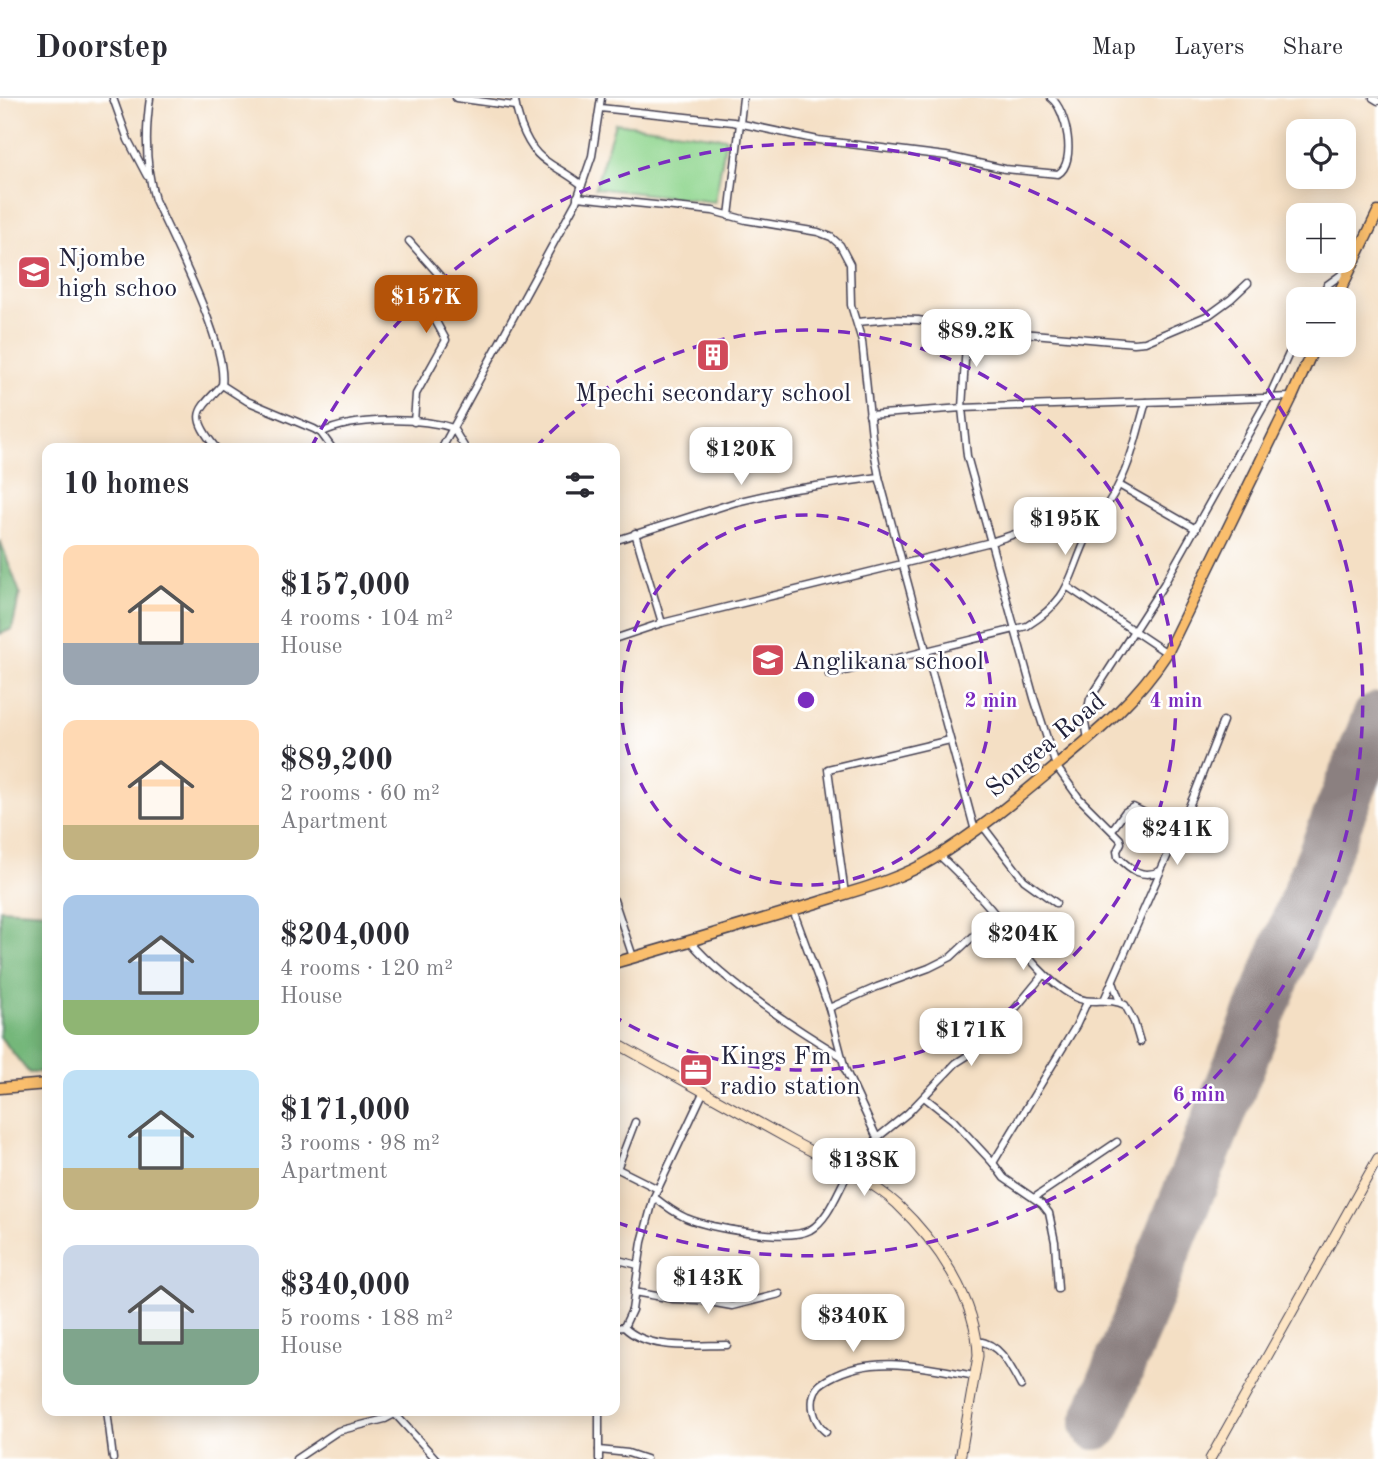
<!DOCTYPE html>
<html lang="en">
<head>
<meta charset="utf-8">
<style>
  :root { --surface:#fff; --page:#f7f7f7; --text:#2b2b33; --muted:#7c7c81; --line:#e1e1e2; --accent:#b45309 }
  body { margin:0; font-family:"Old Standard TT",serif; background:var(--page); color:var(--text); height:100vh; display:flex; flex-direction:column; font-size:26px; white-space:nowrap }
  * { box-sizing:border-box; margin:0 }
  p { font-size:23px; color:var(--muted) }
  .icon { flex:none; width:38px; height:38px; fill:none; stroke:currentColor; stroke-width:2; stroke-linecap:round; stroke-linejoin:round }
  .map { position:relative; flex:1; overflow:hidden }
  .sheet { position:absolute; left:42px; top:345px; width:578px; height:973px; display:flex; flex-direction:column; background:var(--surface); border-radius:14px; box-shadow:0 4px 18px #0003 }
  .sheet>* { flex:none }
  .buttons { position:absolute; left:1286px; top:21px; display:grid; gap:14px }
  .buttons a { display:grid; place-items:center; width:70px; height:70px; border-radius:14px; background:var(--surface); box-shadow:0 4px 18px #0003; font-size:35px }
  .price { position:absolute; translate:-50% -60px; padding:0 16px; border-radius:14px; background:#fff; color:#222; font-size:23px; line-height:46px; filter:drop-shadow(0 2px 4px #0008) }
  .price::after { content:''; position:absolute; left:50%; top:42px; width:21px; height:16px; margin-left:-10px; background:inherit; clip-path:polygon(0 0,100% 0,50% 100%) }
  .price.selected { background:var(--accent); color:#fff }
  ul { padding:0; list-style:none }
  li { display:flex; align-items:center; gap:21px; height:175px; padding:0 21px }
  li span { display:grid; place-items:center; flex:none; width:196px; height:140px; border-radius:14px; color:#555 }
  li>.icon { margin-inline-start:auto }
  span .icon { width:84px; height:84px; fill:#fffc; stroke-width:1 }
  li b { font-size:30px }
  h2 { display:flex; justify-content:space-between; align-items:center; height:84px; padding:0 21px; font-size:30px }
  header { display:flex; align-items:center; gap:42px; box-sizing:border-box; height:98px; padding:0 35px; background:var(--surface); border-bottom:2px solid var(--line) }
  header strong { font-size:33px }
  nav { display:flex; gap:38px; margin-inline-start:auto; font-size:24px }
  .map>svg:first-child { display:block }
  .green { fill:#90d68f; stroke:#597c65; stroke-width:2 }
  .forest { fill:#74b77a; stroke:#4b6c5a; stroke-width:2 }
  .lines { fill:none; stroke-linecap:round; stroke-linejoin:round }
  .runway { stroke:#8b8080; stroke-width:52 }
  .street-casing { stroke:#423e50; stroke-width:9 }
  .secondary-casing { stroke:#423e50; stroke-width:11 }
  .highway-casing { stroke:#423e50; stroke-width:13 }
  .street { stroke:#fff; stroke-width:6 }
  .secondary { stroke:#fde5c5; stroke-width:9 }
  .highway { stroke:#fabe6d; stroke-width:10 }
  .ring { fill:none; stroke:#7b2cbf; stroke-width:3.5; stroke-dasharray:12 9 }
  .labels { text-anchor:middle; stroke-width:5; stroke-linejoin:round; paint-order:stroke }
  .poi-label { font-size:26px; fill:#22223b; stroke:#fff; text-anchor:start }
  .street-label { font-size:26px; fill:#22223b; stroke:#fff }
  .centre { fill:#7b2cbf; stroke:#fff; stroke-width:3.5 }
  .ring-label { font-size:21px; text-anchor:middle; font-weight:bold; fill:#7b2cbf; stroke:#fff; stroke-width:5; stroke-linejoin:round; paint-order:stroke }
</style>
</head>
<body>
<header>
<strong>Doorstep</strong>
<nav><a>Map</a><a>Layers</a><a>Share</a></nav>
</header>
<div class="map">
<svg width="1378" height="1361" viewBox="0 0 1378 1361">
  <rect width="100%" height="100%" fill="#fff"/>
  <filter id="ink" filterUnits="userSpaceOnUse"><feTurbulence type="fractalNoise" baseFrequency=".0143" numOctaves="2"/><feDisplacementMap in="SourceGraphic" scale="14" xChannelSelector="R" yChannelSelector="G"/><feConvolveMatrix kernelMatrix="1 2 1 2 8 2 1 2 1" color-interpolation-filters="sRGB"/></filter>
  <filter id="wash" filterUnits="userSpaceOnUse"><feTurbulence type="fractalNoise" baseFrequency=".00686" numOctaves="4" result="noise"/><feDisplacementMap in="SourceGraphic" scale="28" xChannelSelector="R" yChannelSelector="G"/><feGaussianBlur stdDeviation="1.57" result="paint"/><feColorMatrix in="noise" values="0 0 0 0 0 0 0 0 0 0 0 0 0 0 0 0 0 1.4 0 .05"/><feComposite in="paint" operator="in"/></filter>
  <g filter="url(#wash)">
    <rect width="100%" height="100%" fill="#f4dfc4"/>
    <!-- green -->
    <path class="green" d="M615,25l111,15 -11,64 -120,-14z"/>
    <!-- forest -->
    <g class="forest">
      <path d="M0,442l20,53 -8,36 -12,5z"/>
      <path d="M0,811l47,3v159l-18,2 -29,-36z"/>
    </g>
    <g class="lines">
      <!-- runway -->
      <path class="runway" d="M1096,1326l282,-706"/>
    </g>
  </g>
  <g filter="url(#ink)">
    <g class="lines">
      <!-- street casing -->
      <g class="street-casing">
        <g id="street">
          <path d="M113,0l15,42 19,36"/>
          <path d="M150,0c-5,35 -5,68 5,102 18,40 73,145 67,185 -25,27 -33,29 -6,63"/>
          <path d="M456,0l59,8"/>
          <path d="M515,0c0,9 3,18 6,27 15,40 31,36 61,60"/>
          <path d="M1373,0l5,3"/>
          <path d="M600,10l133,14 85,18 128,16 59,13 53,5c19,-11 9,-64 -7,-76"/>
          <path d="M577,99l136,14 33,9 72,12 13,5 9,8 10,19 1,41 11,36 11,105 6,31 96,354"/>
          <path d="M729,118l14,-118"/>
          <path d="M409,143l32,36 -7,41 12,22 -30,54 -2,28"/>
          <path d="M1319,201l8,-14 22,-16"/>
          <path d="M857,224l36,-3 25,1 49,8 167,15 11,-1 64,-27 22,-16 17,-16"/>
          <path d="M967,230l-5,80 5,48 67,242 22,68 23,32 41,41 1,4 -4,8 1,6c13,13 24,22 42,14"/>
          <path d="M222,287l25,16 67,28 7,4 11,15"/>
          <path d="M869,317l93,-7 330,-11"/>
          <path d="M321,335c32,-16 98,-16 132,-5l12,20"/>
          <path d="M442,350l134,-246 16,-46 9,-58"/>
          <path d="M1119,387l77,44"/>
          <path d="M635,435l27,90"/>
          <path d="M614,443l122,-39 52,-12 91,-13"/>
          <path d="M1068,489l99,66"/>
          <path d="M614,541l48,-16 329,-81c22,-7 52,-20 76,-15 7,2 14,6 21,9"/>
          <path d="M829,577l198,-49c46,-29 40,-47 61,-91 9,-18 23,-33 31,-51 13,-25 19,-55 27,-82"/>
          <path d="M1088,641l-3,-17 5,-23 74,-115 105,-187 29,-63"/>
          <path d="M982,727l42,55 32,23"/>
          <path d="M1112,732l13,-18 8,-5 12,6 29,25"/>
          <path d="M939,757c20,19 39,38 56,59 24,30 44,63 78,82 17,10 35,0 52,9l9,17 6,20"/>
          <path d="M845,796l-17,-125 122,-29"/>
          <path d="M614,802l19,57"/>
          <path d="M793,812l36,98 16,61 32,69 -3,23 -11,18"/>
          <path d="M690,843c36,43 103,86 151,115"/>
          <path d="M1113,884l7,20"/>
          <path d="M1104,902l90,-205 29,-74"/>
          <path d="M829,910l48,-21 52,-19 22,-11 45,-42"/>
          <path d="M924,999l29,23 40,43 11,15 38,26 7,9 6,29 3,47"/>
          <path d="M877,1040l31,-25 48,-50 30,-19 57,-69"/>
          <path d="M993,1065l83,-137 11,-24"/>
          <path d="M614,1069l44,22"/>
          <path d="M617,1071l18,-47"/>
          <path d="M654,1099c10,8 21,16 32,21 24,10 102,24 124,12 19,-11 28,-40 39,-58"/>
          <path d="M1034,1100l83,-56"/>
          <path d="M614,1161l24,6"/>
          <path d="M634,1194l39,7 25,1 34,6 48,-12"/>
          <path d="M624,1229c24,24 71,18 103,18"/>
          <path d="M614,1230l10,-1 8,-17 10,-68 12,-45 49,-104"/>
          <path d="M978,1243c23,3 33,27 43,45"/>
          <path d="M107,1312l6,49"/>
          <path d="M599,1312v49"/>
          <path d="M396,1317l40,44"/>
          <path d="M826,1334c-10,-8 -15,-22 -13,-34 2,-11 8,-15 17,-20 44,-25 98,-10 145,-2"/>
          <path d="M599,1352l29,3 18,6"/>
          <path d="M296,1361l42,-28 47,-12 17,-9"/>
        </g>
      </g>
      <!-- secondary casing -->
      <g class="secondary-casing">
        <g id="secondary">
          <path d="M614,944c59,33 118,66 178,99 35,19 75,36 105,63 40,38 80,96 81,152l-18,103"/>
          <path d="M1210,1361l168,-301"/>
        </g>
      </g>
      <!-- highway casing -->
      <g class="highway-casing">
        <g id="highway">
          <path d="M1336,201l42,-87"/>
          <path d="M614,865c67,-19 133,-39 199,-59 40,-13 84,-23 120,-45 45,-27 86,-62 127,-96 41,-34 77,-64 107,-110l125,-256 23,-52"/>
          <path d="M0,990l47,-4"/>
        </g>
      </g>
      <!-- street -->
      <use href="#street" class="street"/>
      <!-- secondary -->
      <use href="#secondary" class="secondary"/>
      <!-- highway -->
      <use href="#highway" class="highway"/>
    </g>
  </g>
  <!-- distance rings -->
  <g class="ring">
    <circle cx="806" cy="602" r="185"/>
    <path d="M535 350A370 370 0 1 1 615 919"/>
    <path d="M311 350A556 556 0 1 1 616 1124"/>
  </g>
  <!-- icons -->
  <defs>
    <g id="school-square" transform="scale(1.75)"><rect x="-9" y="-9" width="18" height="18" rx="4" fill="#d1495b" stroke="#fff"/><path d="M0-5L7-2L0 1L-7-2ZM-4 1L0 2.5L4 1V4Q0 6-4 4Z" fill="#fff"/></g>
    <g id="building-square" transform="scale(1.75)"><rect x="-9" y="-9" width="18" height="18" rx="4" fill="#d1495b" stroke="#fff"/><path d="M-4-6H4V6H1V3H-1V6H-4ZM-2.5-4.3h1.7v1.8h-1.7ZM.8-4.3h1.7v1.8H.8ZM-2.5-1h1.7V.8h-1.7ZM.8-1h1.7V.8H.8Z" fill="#fff"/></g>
    <g id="office-square" transform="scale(1.75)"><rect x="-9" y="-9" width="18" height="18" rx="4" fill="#d1495b" stroke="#fff"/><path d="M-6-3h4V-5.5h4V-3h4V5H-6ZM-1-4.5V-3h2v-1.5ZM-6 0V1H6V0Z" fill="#fff"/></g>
  </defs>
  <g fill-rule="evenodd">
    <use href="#school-square" x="34" y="174"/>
    <use href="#building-square" x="713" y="257"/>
    <use href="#school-square" x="768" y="562"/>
    <use href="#office-square" x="696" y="972"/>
  </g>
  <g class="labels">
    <!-- poi labels -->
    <g class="poi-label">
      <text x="58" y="168">Njombe<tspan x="58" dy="30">high schoo</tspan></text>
      <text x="713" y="303" text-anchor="middle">Mpechi secondary school</text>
      <text x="792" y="571">Anglikana school</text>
      <text x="720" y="966">Kings Fm<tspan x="720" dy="30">radio station</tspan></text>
    </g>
    <!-- street labels -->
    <g class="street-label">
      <text transform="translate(1045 646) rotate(-40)" y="9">Songea Road</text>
    </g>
  </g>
  <circle cx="806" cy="602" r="10" class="centre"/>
  <g class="ring-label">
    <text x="991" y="609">2 min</text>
    <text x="1176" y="609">4 min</text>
    <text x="1199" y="1003">6 min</text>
  </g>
</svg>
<div class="buttons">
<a><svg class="icon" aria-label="locate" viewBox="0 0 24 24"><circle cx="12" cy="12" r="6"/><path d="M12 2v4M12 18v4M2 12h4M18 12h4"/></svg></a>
<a>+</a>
<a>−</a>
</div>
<b class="price selected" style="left:426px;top:237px">$157K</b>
<b class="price" style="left:976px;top:271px">$89.2K</b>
<b class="price" style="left:741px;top:389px">$120K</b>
<b class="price" style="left:1065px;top:459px">$195K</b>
<b class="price" style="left:1177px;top:769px">$241K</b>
<b class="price" style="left:1023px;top:874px">$204K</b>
<b class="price" style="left:971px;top:970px">$171K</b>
<b class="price" style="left:864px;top:1100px">$138K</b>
<b class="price" style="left:708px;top:1218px">$143K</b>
<b class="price" style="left:853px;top:1256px">$340K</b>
<section class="sheet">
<h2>10 homes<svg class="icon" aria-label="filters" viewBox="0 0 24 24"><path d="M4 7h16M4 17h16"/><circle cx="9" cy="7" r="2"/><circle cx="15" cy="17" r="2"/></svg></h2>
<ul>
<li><span style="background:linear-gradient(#ffd9b3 70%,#9aa5b1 0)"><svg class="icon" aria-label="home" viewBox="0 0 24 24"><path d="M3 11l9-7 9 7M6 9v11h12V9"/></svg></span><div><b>$157,000</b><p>4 rooms · 104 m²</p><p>House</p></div></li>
<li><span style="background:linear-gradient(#ffd9b3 75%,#c2b280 0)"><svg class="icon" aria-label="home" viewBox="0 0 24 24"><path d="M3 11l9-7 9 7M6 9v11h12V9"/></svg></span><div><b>$89,200</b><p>2 rooms · 60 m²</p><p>Apartment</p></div></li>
<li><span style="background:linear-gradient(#a9c7e8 75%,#8fb573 0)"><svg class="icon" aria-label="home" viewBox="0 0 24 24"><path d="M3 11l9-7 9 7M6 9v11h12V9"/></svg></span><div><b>$204,000</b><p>4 rooms · 120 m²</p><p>House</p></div></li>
<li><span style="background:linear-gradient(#bfe0f5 70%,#c2b280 0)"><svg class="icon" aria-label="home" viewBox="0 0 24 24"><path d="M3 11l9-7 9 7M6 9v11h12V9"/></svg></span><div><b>$171,000</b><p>3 rooms · 98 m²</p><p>Apartment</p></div></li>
<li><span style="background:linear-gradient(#c9d6e8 60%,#7fa58c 0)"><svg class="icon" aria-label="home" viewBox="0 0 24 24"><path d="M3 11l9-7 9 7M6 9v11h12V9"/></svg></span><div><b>$340,000</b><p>5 rooms · 188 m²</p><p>House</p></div></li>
</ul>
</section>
</div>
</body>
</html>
